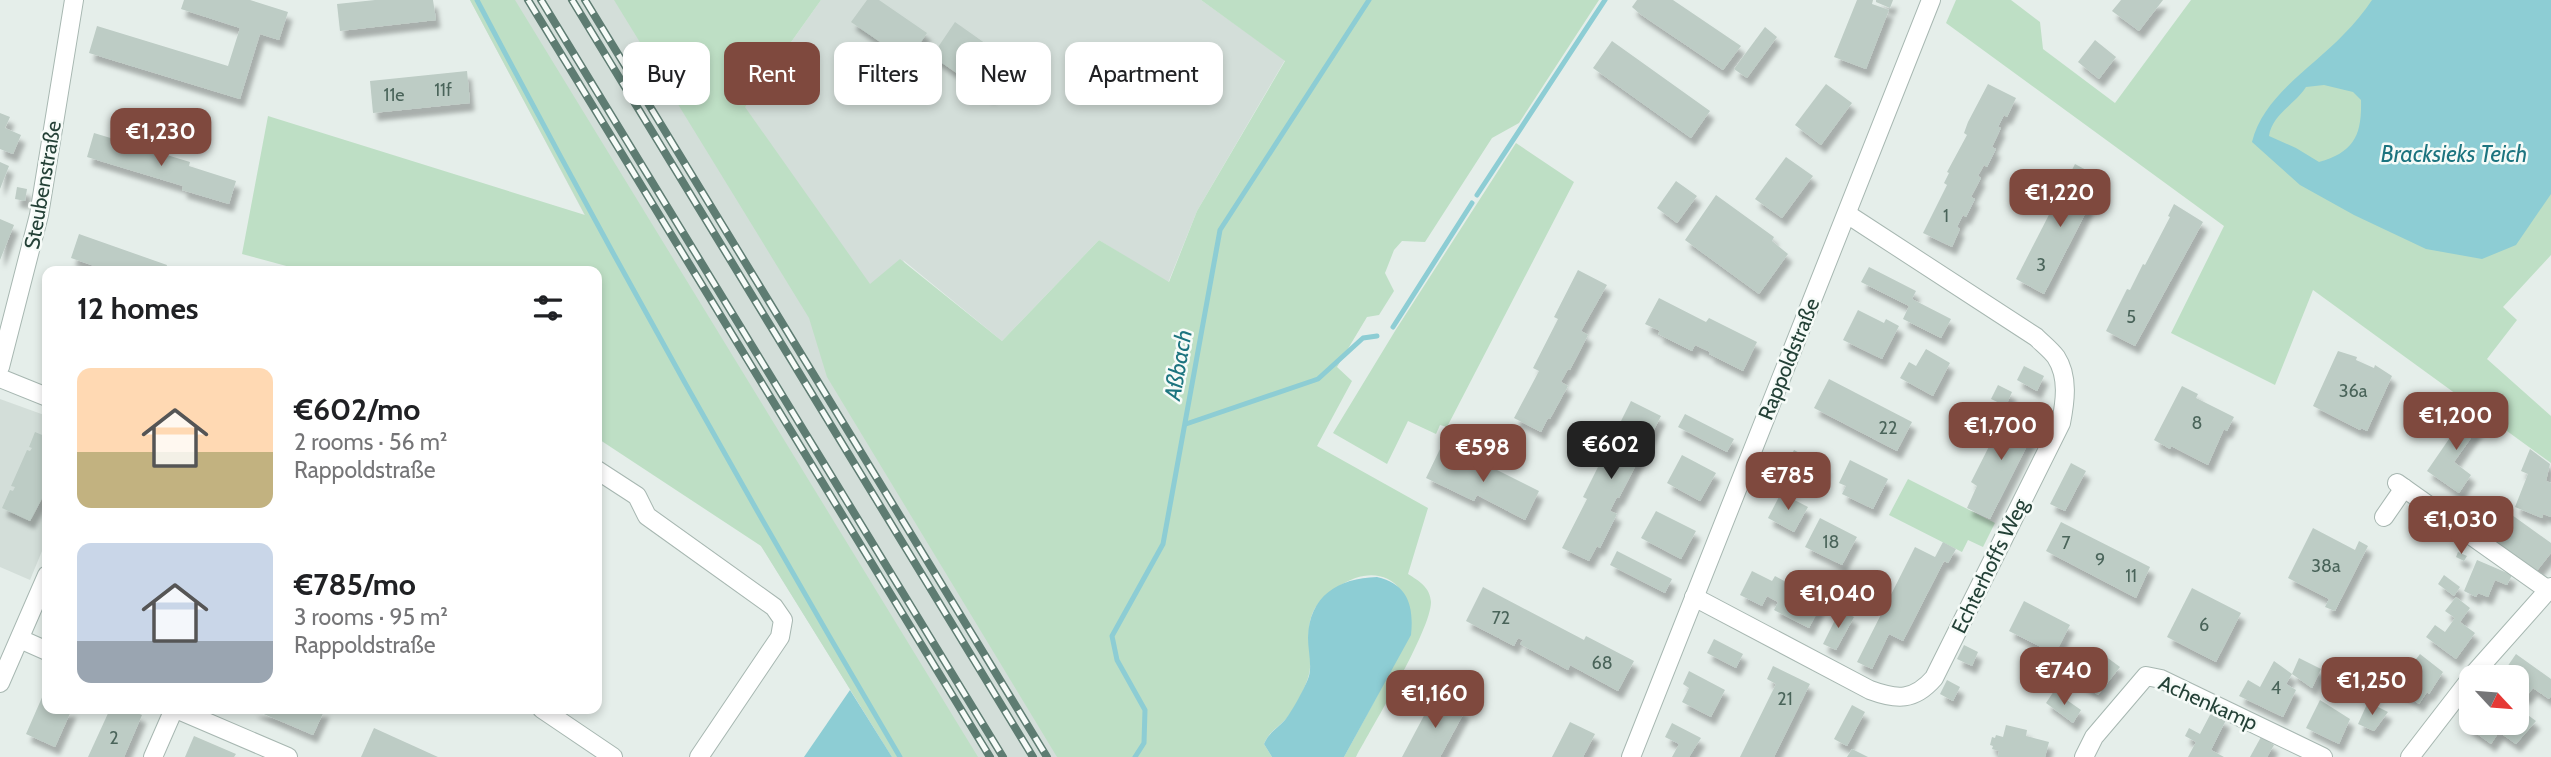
<!DOCTYPE html>
<html lang="en">
<head>
<meta charset="utf-8">
<style>
  :root { --surface:#fff; --page:#f6f6f6; --text:#202124; --muted:#757577; --accent:#7f493e }
  body { margin:0; font-family:Cabin,sans-serif; background:var(--page); color:var(--text); height:100vh; display:flex; flex-direction:column; font-size:26px; white-space:nowrap }
  * { box-sizing:border-box; margin:0 }
  p { font-size:23px; color:var(--muted) }
  .icon { flex:none; width:38px; height:38px; fill:none; stroke:currentColor; stroke-width:2; stroke-linecap:round; stroke-linejoin:round }
  .map { position:relative; flex:1; overflow:hidden }
  .sheet { position:absolute; left:42px; top:266px; width:560px; height:448px; display:flex; flex-direction:column; background:var(--surface); border-radius:14px; box-shadow:0 4px 10px #0003 }
  .sheet>* { flex:none }
  .top-card { position:absolute; left:623px; top:42px; width:665px; height:63px; display:flex; gap:14px }
  .needle { width:46px; rotate:116deg }
  .buttons { position:absolute; left:2459px; top:665px; display:grid; gap:14px }
  .buttons a { display:grid; place-items:center; width:70px; height:70px; border-radius:14px; background:var(--surface); box-shadow:0 4px 10px #0003; font-size:35px }
  .price { position:absolute; translate:-50% -60px; padding:0 16px; border-radius:14px; background:var(--accent); color:#fff; font-size:23px; line-height:46px; filter:drop-shadow(0 2px 4px #0008) }
  .price::after { content:''; position:absolute; left:50%; top:42px; width:21px; height:16px; margin-left:-10px; background:inherit; clip-path:polygon(0 0,100% 0,50% 100%) }
  .price.selected { background:#222; color:#fff }
  ul { padding:0; list-style:none }
  li { display:flex; align-items:center; gap:21px; height:175px; padding:0 35px }
  li span { display:grid; place-items:center; flex:none; width:196px; height:140px; border-radius:14px; color:#555 }
  li>.icon { margin-inline-start:auto }
  span .icon { width:84px; height:84px; fill:#fffc; stroke-width:1 }
  li b { font-size:30px }
  h2 { display:flex; justify-content:space-between; align-items:center; height:84px; padding:0 35px; font-size:30px }
  .tag { padding:0 24px; border-radius:14px; background:var(--surface); box-shadow:0 4px 10px #0003; font-size:24px; line-height:63px }
  .tag.selected { background:var(--accent); color:#fff }
  .map>svg:first-child { display:block }
  .built { fill:#d3ded9 }
  .green { fill:#bedfc5 }
  .water { fill:#8dcdd4; fill-rule:evenodd }
  .lines { fill:none; stroke-linecap:round; stroke-linejoin:round }
  .stream { stroke:#8dcdd4; stroke-width:5 }
  .building { fill:#bdccc5; filter:url(#shadow) }
  .minor-casing { stroke:#a7b7b1; stroke-width:20 }
  .minor { stroke:#fff; stroke-width:18 }
  .rail-casing { stroke:#5e7c72; stroke-width:8 }
  .rail { stroke:#f6fbf8; stroke-width:5; stroke-dasharray:16; stroke-linecap:butt }
  .labels { text-anchor:middle; stroke-width:5; stroke-linejoin:round; paint-order:stroke }
  .number-label { font-size:18px; fill:#4a645a }
  .street-label { font-size:21px; fill:#244137; stroke:#f6fbf8 }
  .water-label { font-size:23px; font-style:italic; fill:#1c747f; stroke:#f6fbf8 }
</style>
</head>
<body>
<div class="map">
<svg width="2551" height="757" viewBox="0 0 2551 757">
  <defs>
    <filter id="shadow"><feDropShadow dx="4.5" dy="8" stdDeviation="2" flood-color="#0004"/></filter>
  </defs>
  <rect width="100%" height="100%" fill="#e5eeea"/>
  <!-- built -->
  <g class="built">
    <path d="M470,0h234l58,83 59,-83h380l84,60 -88,151 -29,72 -69,-43 -97,101 -99,-81 257,497h-268l-131,-211z"/>
    <path d="M0,399l47,17v123l-17,41 -30,-13z"/>
  </g>
  <!-- green -->
  <g class="green">
    <path d="M470,0h45l463,757h-86l-131,-211 -164,-108v-167h-292l-63,-17 26,-138 317,99z"/>
    <path d="M614,0h207l-76,107 125,177 30,-25 102,82 97,-101 70,42 28,-71 88,-150 -84,-61h398l-80,123 -27,15 -67,104 -23,-1 -8,9 -9,23 9,18 -15,24 -12,2 -30,50 15,14 -35,65 111,62 -20,66c11,7 22,13 23,28 0,28 -59,125 -75,155h-12l66,-122c6,-49 -29,-77 -72,-48 -5,4 -13,8 -17,13 -23,26 -5,54 -13,78 -4,12 -14,33 -23,42 -9,9 -16,12 -21,24l8,13h-215l-230,-380 -18,-59z"/>
    <path d="M1956,0h55l29,22 3,27 72,54 76,-103h360v255l-48,52 14,13 -30,39 64,57v47l-238,-173 -38,95 -104,-52 53,-107 -278,-203z"/>
    <path d="M1516,143l58,39 -127,245 -7,-2 -4,9 -28,-13 -21,43 -54,-31 62,-102z"/>
    <path d="M1908,479l87,44 -12,24 -15,-7 -6,12 -73,-37z"/>
  </g>
  <!-- water -->
  <g class="water">
    <path d="M2372,0h179v194l-35,51 -34,14 -56,-10 -72,-34 -54,-30 -48,-43c11,-46 61,-75 92,-108 10,-10 20,-22 28,-34zM2324,85l29,7 8,8c1,35 -7,52 -42,62l-23,-14 -27,-12c3,-21 26,-32 37,-49z"/>
    <path d="M1377,577c31,7 37,29 34,58l-67,122h-72l-8,-13c5,-12 13,-15 21,-24 6,-7 21,-34 24,-44 3,-11 -1,-26 -1,-38 1,-42 30,-60 69,-61z"/>
    <path d="M850,690l42,67h-88z"/>
  </g>
  <g class="lines">
    <!-- stream -->
    <g class="stream">
      <path d="M477,0c135,256 276,508 423,757"/>
      <path d="M1477,195l128,-195"/>
      <path d="M1393,327l79,-124"/>
      <path d="M1186,424l132,-45 45,-41 14,-2"/>
      <path d="M1135,757l9,-14 1,-33 -28,-50 -5,-24 51,-92 57,-314 149,-230"/>
    </g>
  </g>
  <!-- building -->
  <g class="building">
    <path d="M184,0h66l38,12 -9,28 -19,-6 -20,65 -151,-46 8,-27 131,40 12,-38 -59,-19z"/>
    <path d="M375,0h58l3,20 -96,11 -3,-27z"/>
    <path d="M867,0h12l48,33 -19,28 -57,-39z"/>
    <path d="M1637,0h36l68,46 -18,24 -83,-56 -8,-7z"/>
    <path d="M1857,0h16l-1,4 17,6 -23,59 -32,-12z"/>
    <path d="M1876,0h17l-3,8 -14,-6z"/>
    <path d="M2121,0h42l-24,31 -27,-20z"/>
    <path d="M955,22l58,41 -23,33 -58,-40z"/>
    <path d="M1765,27l12,10 -30,41 -13,-9z"/>
    <path d="M2095,40l21,17 -17,22 -21,-17z"/>
    <path d="M1612,41l98,70 -19,27 -98,-70z"/>
    <path d="M467,71l3,32 -97,10 -3,-32z"/>
    <path d="M1826,84l26,19 -31,42 -26,-20z"/>
    <path d="M1988,84l28,14 -9,19 -3,-2 -6,12 3,1 -9,19 4,2 -9,18 -3,-2 -6,11 3,2 -10,19 4,2 -9,18 -3,-2 -6,12 3,2 -8,18 -29,-14 24,-48 -3,-2 5,-10 -2,-1 20,-37 -3,-2 4,-11z"/>
    <path d="M0,113l10,4 -5,11 16,7 -8,19 -13,-5z"/>
    <path d="M94,133l96,29 -1,4 47,15 -7,23 -47,-14 1,-4 -96,-29z"/>
    <path d="M1786,157l27,19 -31,42 -27,-19z"/>
    <path d="M0,162l9,4 -9,23z"/>
    <path d="M2075,164l28,15 -59,115 -28,-15z"/>
    <path d="M1676,181l21,15 -20,27 -20,-15z"/>
    <path d="M17,187l10,2 -2,12 -10,-2z"/>
    <path d="M1716,195l58,42 -2,4 16,13 -29,40 -74,-54z"/>
    <path d="M2174,204l29,18 -68,124 -29,-15 21,-42 3,1 13,-26 2,1 25,-48 -2,-1z"/>
    <path d="M0,219l14,6 -14,35z"/>
    <path d="M79,234l88,31 -1,4 7,2h-64l-38,-13z"/>
    <path d="M1869,267l47,24 -4,8 39,20 -10,19 -38,-19 6,-13 -48,-24z"/>
    <path d="M1578,270l29,15 -26,46 7,4 -18,35 -2,-1 -7,13 7,4 -18,33 -2,-1 -7,14 -27,-14 25,-47 -6,-3 25,-49 -4,-2z"/>
    <path d="M1659,298l47,24 3,-4 48,24 -14,29 -34,-17 1,-2 -15,-7 -3,6 -34,-17 2,-3 -15,-7z"/>
    <path d="M1858,310l26,13 2,-4 13,7 -17,33 -39,-19z"/>
    <path d="M1926,349l24,14 -17,33 -33,-18 9,-16 7,4z"/>
    <path d="M2338,351l19,6 -1,3 18,8 1,-3 17,11 -25,55 -6,-3 -1,2 -47,-24z"/>
    <path d="M2024,366l20,10 -7,15 -20,-11z"/>
    <path d="M1829,379l83,43 -15,29 -83,-43z"/>
    <path d="M1998,385l14,7 -6,14 -15,-7z"/>
    <path d="M2182,386l16,8 -2,4 38,19 -7,14 -3,-2 -16,36 -37,-19 -1,3 -16,-9z"/>
    <path d="M1631,401l30,15 -42,82 -2,-1 -7,14 7,3 -17,34 -3,-2 -8,15 -27,-13 25,-49 -4,-2z"/>
    <path d="M2471,407l15,10 -32,45 17,13 -12,18 -32,-22z"/>
    <path d="M2008,409l30,15 -48,95 -23,-11 10,-22 -6,-4z"/>
    <path d="M1685,414l49,25 -7,13 -49,-25z"/>
    <path d="M35,432l12,5v52l-17,32 -28,-13 8,-18 3,1 2,-4 -4,-1 16,-36 3,1 2,-3 -3,-1z"/>
    <path d="M1440,449l48,24 3,-6 48,24 -14,29 -48,-25 -3,6 -48,-23z"/>
    <path d="M2530,449l20,15 -4,17 5,2v34l-8,-3 -1,4 -27,-11 13,-33 -7,-3z"/>
    <path d="M1794,450l32,17 -8,15 -32,-16z"/>
    <path d="M1682,455l34,18 -16,28 -33,-18z"/>
    <path d="M1850,460l38,19 -15,30 -31,-15 4,-8 -7,-3z"/>
    <path d="M2071,463l15,8 -21,40 -15,-7z"/>
    <path d="M1781,493l27,14 -14,25 -26,-14z"/>
    <path d="M2505,510l46,33v10l-15,19 -42,-30 7,-10 -8,-5z"/>
    <path d="M1656,511l40,20 -15,28 -40,-21z"/>
    <path d="M1820,518l37,19 -15,28 -37,-18z"/>
    <path d="M2061,522l89,45 -14,31 -90,-47z"/>
    <path d="M2313,528l42,22 4,-9 9,5 -33,65 -10,-4 4,-8 -41,-21z"/>
    <path d="M1943,542l13,7 -8,14 -4,-2 -41,80 -14,-7 -17,35 -15,-7 58,-115 20,10z"/>
    <path d="M1617,551l55,28 -7,14 -55,-28z"/>
    <path d="M2458,552l9,4 -3,5 -8,-4z"/>
    <path d="M2477,560l35,15 -5,10 -12,-5 -7,17 -10,-4 -2,4 -12,-6z"/>
    <path d="M1752,571l20,10 3,-5 13,7 -3,5 22,11 3,-7 14,7 -15,29 -35,-18 4,-8 -11,-6 -5,10 -22,-11z"/>
    <path d="M2444,575l16,12 -6,9 -16,-12z"/>
    <path d="M1483,587l101,53 2,-4 48,25 -16,30 -48,-26 -2,5 -48,-26 3,-4 -5,-2 -4,8 -48,-25z"/>
    <path d="M2192,588l49,25 -25,49 -49,-25z"/>
    <path d="M2456,597l14,11 -10,14 15,11 -19,26 -30,-22 9,-12 10,7 10,-14 -10,-7z"/>
    <path d="M2024,601l46,24 -15,29 -46,-23z"/>
    <path d="M1840,610l14,7 -18,33 -13,-6z"/>
    <path d="M1714,639l29,15 -7,14 -29,-15z"/>
    <path d="M1964,645l14,7 -6,14 -15,-7z"/>
    <path d="M2093,647l27,20 -22,28 -26,-20z"/>
    <path d="M2420,654l23,18 -14,22 -2,-2 -8,12 -24,-17z"/>
    <path d="M2516,654l35,25v17l-2,3 -16,-11 -7,9 -10,-6v-14h-16z"/>
    <path d="M2299,658l22,11 -9,19 -20,-14z"/>
    <path d="M2274,661l18,13 -6,10 10,6 -13,27 -44,-21 9,-16 12,7z"/>
    <path d="M1773,666l37,18 -36,73h-34l36,-73 -9,-5z"/>
    <path d="M1689,671l36,19 -14,27 -29,-15 7,-14 -6,-4z"/>
    <path d="M1947,680l13,7 -7,14 -13,-7z"/>
    <path d="M47,686v23h25l-17,38 -29,-13z"/>
    <path d="M2054,691l27,19 -8,13 -27,-20z"/>
    <path d="M1435,695l30,16 -25,46h-38z"/>
    <path d="M2320,700l30,19 -11,25 -33,-16z"/>
    <path d="M2368,702l20,10 -14,19 -16,-7z"/>
    <path d="M1852,705l13,7 -18,34 -13,-7z"/>
    <path d="M110,709h17l15,6 -18,42h-36z"/>
    <path d="M252,709h73l-12,26z"/>
    <path d="M2521,710l15,11 -20,23 -17,-12 -8,12 -26,-19 6,-8v6h45v-7z"/>
    <path d="M2211,713l15,7 -15,30 13,7h-36l8,-15 -11,-6 4,-8 11,6z"/>
    <path d="M1570,722l25,12 -12,23h-31z"/>
    <path d="M1672,723l29,15 -12,19h-17l7,-13 -14,-7z"/>
    <path d="M2006,725l21,5 -1,6 23,6 -4,15h-47l1,-6 -7,-2 1,-3 -3,-1 2,-8 3,1 1,-3 7,2z"/>
    <path d="M374,728l64,29h-77z"/>
    <path d="M194,736l42,18 -2,3h-49z"/>
    <path d="M2261,737l13,8 -7,12h-17z"/>
    <path d="M1852,749l16,8h-21z"/>
  </g>
  <g class="lines">
    <!-- minor casing -->
    <g class="minor-casing">
      <g id="minor">
        <path d="M0,367l39,-152 35,-215"/>
        <path d="M0,378l47,19"/>
        <path d="M597,470l40,26 10,20 127,91 9,13 -3,17 -81,120"/>
        <path d="M2397,483l151,107"/>
        <path d="M2384,517l20,-29"/>
        <path d="M1694,597l176,93c27,10 44,11 64,-12l127,-255c4,-21 8,-46 -5,-66 -5,-7 -14,-14 -20,-20l-189,-123"/>
        <path d="M20,639l27,12"/>
        <path d="M2471,677l80,-90"/>
        <path d="M0,683l47,-108"/>
        <path d="M176,709l112,48"/>
        <path d="M542,709l71,48"/>
        <path d="M153,757l21,-48"/>
        <path d="M1631,757l300,-757"/>
        <path d="M2084,757l10,-20 52,-61 15,3 162,78"/>
        <path d="M2410,757l61,-79"/>
      </g>
    </g>
    <!-- minor -->
    <use href="#minor" class="minor"/>
    <!-- rail casing -->
    <g class="rail-casing">
      <g id="rail">
        <path d="M528,0l462,757"/>
        <path d="M541,0l462,757"/>
        <path d="M572,0l461,757"/>
        <path d="M585,0l462,757"/>
      </g>
    </g>
    <!-- rail -->
    <use href="#rail" class="rail"/>
  </g>
  <g class="labels">
    <!-- number labels -->
    <g class="number-label">
      <text x="443" y="96">11f</text>
      <text x="394" y="101">11e</text>
      <text x="1946" y="222">1</text>
      <text x="2041" y="271">3</text>
      <text x="2131" y="323">5</text>
      <text x="2353" y="397">36a</text>
      <text x="2197" y="429">8</text>
      <text x="1888" y="434">22</text>
      <text x="1831" y="548">18</text>
      <text x="2066" y="549">7</text>
      <text x="2100" y="566">9</text>
      <text x="2326" y="572">38a</text>
      <text x="2131" y="582">11</text>
      <text x="1501" y="624">72</text>
      <text x="2204" y="631">6</text>
      <text x="1602" y="669">68</text>
      <text x="2276" y="694">4</text>
      <text x="1785" y="705">21</text>
      <text x="114" y="744">2</text>
    </g>
    <!-- street labels -->
    <g class="street-label">
      <text transform="translate(43 185) rotate(-80)" y="7">Steubenstraße</text>
      <text transform="translate(1789 359) rotate(-68)" y="7">Rappoldstraße</text>
      <text transform="translate(1990 566) rotate(-64)" y="7">Echterhoffs Weg</text>
      <text transform="translate(2208 703) rotate(24)" y="7">Achenkamp</text>
    </g>
    <!-- water labels -->
    <g class="water-label">
      <text x="2454" y="162">Bracksieks Teich</text>
      <text transform="translate(1178 365) rotate(-80)" y="8">Aßbach</text>
    </g>
  </g>
</svg>
<div class="buttons">
<a><svg class="needle" viewBox="-14 -14 28 28"><path d="M0-13l5 13h-10z" fill="#e53935"/><path d="M0 13l5-13h-10z" fill="#757577"/></svg></a>
</div>
<b class="price" style="left:161px;top:168px">€1,230</b>
<b class="price" style="left:2060px;top:229px">€1,220</b>
<b class="price" style="left:2456px;top:452px">€1,200</b>
<b class="price" style="left:2001px;top:462px">€1,700</b>
<b class="price selected" style="left:1611px;top:481px">€602</b>
<b class="price" style="left:1483px;top:484px">€598</b>
<b class="price" style="left:1788px;top:512px">€785</b>
<b class="price" style="left:2461px;top:556px">€1,030</b>
<b class="price" style="left:1838px;top:630px">€1,040</b>
<b class="price" style="left:2064px;top:707px">€740</b>
<b class="price" style="left:2372px;top:717px">€1,250</b>
<b class="price" style="left:1435px;top:730px">€1,160</b>
<div class="top-card">
<a class="tag">Buy</a>
<a class="tag selected">Rent</a>
<a class="tag">Filters</a>
<a class="tag">New</a>
<a class="tag">Apartment</a>
</div>
<section class="sheet">
<h2>12 homes<svg class="icon" aria-label="filters" viewBox="0 0 24 24"><path d="M4 7h16M4 17h16"/><circle cx="9" cy="7" r="2"/><circle cx="15" cy="17" r="2"/></svg></h2>
<ul>
<li><span style="background:linear-gradient(#ffd9b3 60%,#c2b280 0)"><svg class="icon" aria-label="home" viewBox="0 0 24 24"><path d="M3 11l9-7 9 7M6 9v11h12V9"/></svg></span><div><b>€602/mo</b><p>2 rooms · 56 m²</p><p>Rappoldstraße</p></div></li>
<li><span style="background:linear-gradient(#c9d6e8 70%,#9aa5b1 0)"><svg class="icon" aria-label="home" viewBox="0 0 24 24"><path d="M3 11l9-7 9 7M6 9v11h12V9"/></svg></span><div><b>€785/mo</b><p>3 rooms · 95 m²</p><p>Rappoldstraße</p></div></li>
</ul>
</section>
</div>
</body>
</html>
